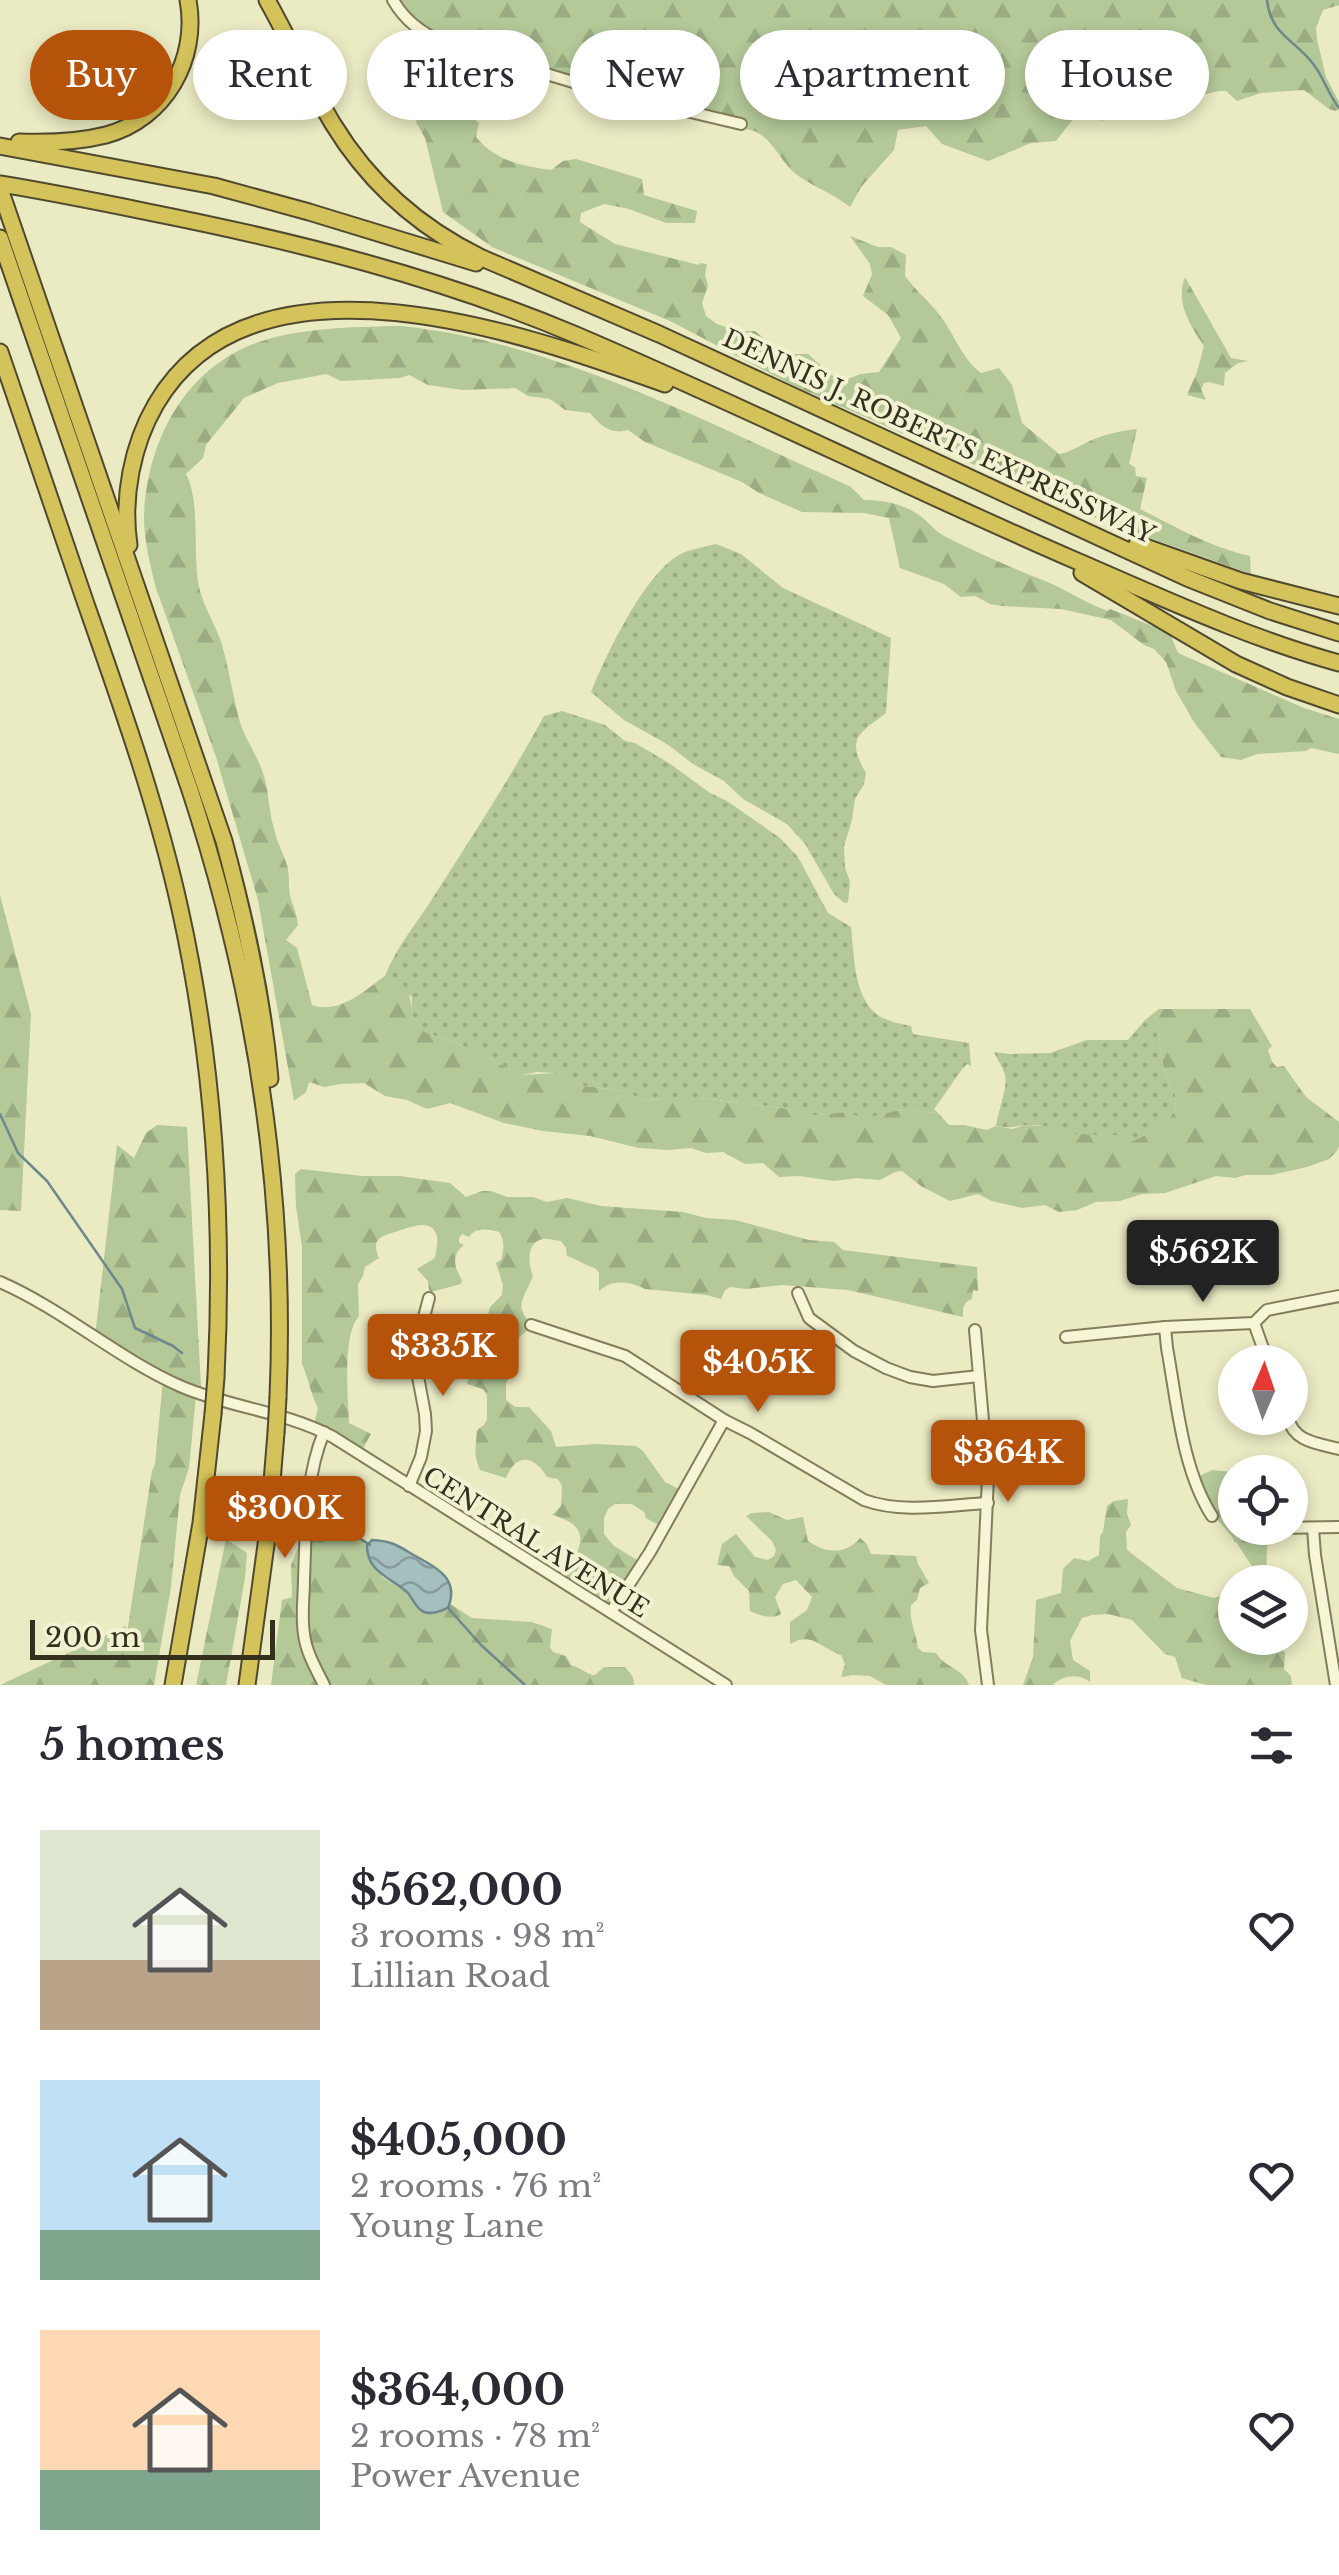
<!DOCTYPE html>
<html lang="en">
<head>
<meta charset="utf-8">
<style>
  :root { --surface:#fff; --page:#f7f7f7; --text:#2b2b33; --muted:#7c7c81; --accent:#b45309 }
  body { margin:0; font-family:"Libre Baskerville",serif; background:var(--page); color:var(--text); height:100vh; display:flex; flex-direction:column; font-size:38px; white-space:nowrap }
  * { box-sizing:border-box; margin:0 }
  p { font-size:32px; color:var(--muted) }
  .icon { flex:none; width:55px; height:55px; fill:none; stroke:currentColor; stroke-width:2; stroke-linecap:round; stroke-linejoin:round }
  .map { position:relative; height:1685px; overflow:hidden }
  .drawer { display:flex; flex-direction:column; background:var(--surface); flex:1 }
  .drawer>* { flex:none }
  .guide { position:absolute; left:30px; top:30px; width:1280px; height:90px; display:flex; gap:20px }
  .needle { width:65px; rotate:2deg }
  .fabs { position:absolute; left:1218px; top:1345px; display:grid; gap:20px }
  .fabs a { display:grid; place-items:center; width:90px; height:90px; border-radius:50%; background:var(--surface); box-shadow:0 5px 15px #0003; font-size:50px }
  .scale { position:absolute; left:30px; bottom:25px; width:245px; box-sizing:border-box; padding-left:10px; border:5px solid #34301e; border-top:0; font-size:28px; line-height:35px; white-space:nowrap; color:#34301e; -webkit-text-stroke:8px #f2f2d2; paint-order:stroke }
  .price { position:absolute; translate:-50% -85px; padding:0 22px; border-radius:10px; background:var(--accent); color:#fff; font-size:32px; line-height:65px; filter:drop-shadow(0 2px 5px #0008) }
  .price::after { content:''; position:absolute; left:50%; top:60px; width:30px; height:22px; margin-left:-15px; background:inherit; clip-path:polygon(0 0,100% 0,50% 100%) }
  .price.on { background:#222; color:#fff }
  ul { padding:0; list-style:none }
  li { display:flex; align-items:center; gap:30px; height:250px; padding:0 40px }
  li span { display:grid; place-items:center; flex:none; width:280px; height:200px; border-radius:0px; color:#555 }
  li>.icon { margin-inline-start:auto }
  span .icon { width:120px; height:120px; fill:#fffc; stroke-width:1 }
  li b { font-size:42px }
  h2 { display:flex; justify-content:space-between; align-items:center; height:120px; padding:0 40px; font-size:42px }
  .pill { padding:0 35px; border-radius:45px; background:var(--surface); box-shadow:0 5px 15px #0003; font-size:35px; line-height:90px }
  .pill.on { background:var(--accent); color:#fff }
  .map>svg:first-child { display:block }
  .green { fill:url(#green-dots) }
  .forest { fill:url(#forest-firs) }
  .water { fill:url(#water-waves); stroke:#6d898b; stroke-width:2.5 }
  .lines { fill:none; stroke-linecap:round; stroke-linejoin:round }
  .stream { stroke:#6d898b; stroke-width:2.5 }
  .minor-casing { stroke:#837d5b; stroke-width:14 }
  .highway-casing { stroke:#51492f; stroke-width:19 }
  .minor { stroke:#f6f6d6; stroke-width:10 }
  .highway { stroke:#d4c35a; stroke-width:15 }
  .highway-bridge-casing { stroke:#51492f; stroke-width:19; stroke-linecap:butt }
  .highway-bridge { stroke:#d4c35a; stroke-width:15 }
  .labels { text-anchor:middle; stroke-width:8; stroke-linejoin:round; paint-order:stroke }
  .street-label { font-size:25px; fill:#34301e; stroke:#f2f2d2 }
</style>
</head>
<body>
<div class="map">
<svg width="1339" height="1685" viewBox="0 0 1339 1685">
  <defs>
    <pattern id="green-dots" width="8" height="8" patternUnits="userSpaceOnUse" patternTransform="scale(2.5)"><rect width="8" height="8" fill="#b4c898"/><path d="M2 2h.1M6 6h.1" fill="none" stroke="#9bac83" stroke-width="1.8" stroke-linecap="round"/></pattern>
    <pattern id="forest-firs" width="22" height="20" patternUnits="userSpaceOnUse" patternTransform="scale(2.5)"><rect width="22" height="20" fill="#b4c898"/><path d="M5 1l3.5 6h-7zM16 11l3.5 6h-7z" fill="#9bac83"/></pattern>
    <pattern id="water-waves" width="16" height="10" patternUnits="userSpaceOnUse" patternTransform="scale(2.5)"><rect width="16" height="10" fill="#a5bebe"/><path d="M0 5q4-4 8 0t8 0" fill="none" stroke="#879b9a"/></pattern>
  </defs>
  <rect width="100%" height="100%" fill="#eaeac3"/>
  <!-- green -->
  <g class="green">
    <path d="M716,544l25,10 42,34 108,50 -5,75c-28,21 -40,26 -20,60l-2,11 -9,15 -3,21 -8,26 1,21 5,15 -2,20 -4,1 -10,-9 -29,-50 -18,-20 -44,-25 -19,-18 -31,-17 -26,-20 -43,-24 -33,-28c16,-38 52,-116 88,-137 10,-6 26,-8 37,-11z"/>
    <path d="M562,711l43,14 20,16 10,2 34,20 41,30 17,8 53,37 18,19 30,56 23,14c3,25 2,65 23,85 8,8 26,12 37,14l2,8 56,9 2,23 -4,-2c-13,14 -21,30 -33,45l3,3c-12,2 -16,-2 -27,-2 -10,-1 -36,5 -43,10l-22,-8 -36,4 -27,-8 -82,-10 -44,1 -12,2 -19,-10 -48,-6 -23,-12 -17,-1 -15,3 -49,-25 -48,-18 -14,-18 1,-17 -27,-21c11,-29 33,-54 49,-80 38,-59 76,-118 110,-180z"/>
    <path d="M1145,1020l13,12c3,15 3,31 9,46 2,8 9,14 9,22 1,22 -27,33 -43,41 -23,-8 -36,-3 -57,-7 -16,-3 -30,-10 -48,-9 -16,1 -14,4 -32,1 2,-15 12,-39 9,-51 -2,-8 -8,-16 -11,-23l16,2 40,-1 37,-13h41z"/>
  </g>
  <!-- forest -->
  <g class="forest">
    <path d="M393,0h946v5l-16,5 -7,18 1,11 9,38 13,25v7l-3,2 -7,-2 -25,-19 -43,3 -24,8 -11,-10h-7l-111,26 -6,4 -10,-15 -11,3 -25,32 -25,2 -43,18 -46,-17 -16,-18 -28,4 -4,20 -33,37 -11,20c-16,-13 -34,-19 -50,-30 -18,-11 -26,-38 -46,-46 -7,-3 -17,-2 -25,-3l-295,-91z"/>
    <path d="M414,29l26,44 -2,13 9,11 32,26 -3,14c20,24 45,29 75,33l12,-9 13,-2 66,20 2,16 53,16 -2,12h-29l-37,-14 -25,-5 -23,9 -1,9 35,22 84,21 1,-2 7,1 -2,11 3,11 -6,17 4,13 11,8 21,7h17l21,17 20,6h12l32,28 21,-8 18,-2 22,-34 -13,-23 -25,-19 9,-22 -2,-10 -20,-28 28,11h13l15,8 -1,21c10,14 23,24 33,37 16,19 22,44 43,60l18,-5 13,17 10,38 37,31c11,-2 16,-6 25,-10 16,-9 35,-13 53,-15l-8,35 6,3 1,9 11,2 -7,31c36,18 70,38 110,47l1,18 -151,-54 -306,-134 -124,-65 -178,-74 -49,-35 -18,-74 -9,-16 8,-20c-26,-26 -37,-43 -10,-73z"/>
    <path d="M1185,277l46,81 17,3 -10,2 -13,10 -1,13 -15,-4 -5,1 -3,6 5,11 -19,-5 10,-23 7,-26c-14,-21 -29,-44 -19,-69z"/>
    <path d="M401,326c152,15 311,99 450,161l13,13c18,0 36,3 52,13 11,7 18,18 30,24 32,16 66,31 99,44 22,9 40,22 63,30l2,-2 60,24 8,20 126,55 35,11v35l-28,-6 -5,3 -49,3 -16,6 -20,-3 -27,-35 -18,-31 -10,-29 -12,-13 -10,-4 -33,-25 -50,-11 -59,-3 -12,-2 -15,-8 -14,1 -17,-13 -44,-16 -11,-50 -25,-5 -62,-1 -43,-19 -17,-11 -97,-40 -17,-12c-17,5 -27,-4 -38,-17l-25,-3 -15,-11 -22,-3 -13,-8 -52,2 -35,-5 -19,-10 -9,3 -59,3 -15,-7 -48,9 -34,15 -38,47 -3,13 -17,16c15,28 6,79 13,113 5,21 17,38 23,58 7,25 11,50 17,74 6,21 19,37 25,57 5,17 5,36 10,53 3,13 9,24 13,36 3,10 1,21 3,31 3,11 7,17 8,29l-12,15 11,8 15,57c27,10 54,-15 74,-30 21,8 26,18 25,39l14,18 48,18 49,25 33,-2 22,12 48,6 19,10 27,-4 29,1 82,10 27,8 36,-4 21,7c8,-4 34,-10 44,-9 11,0 15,4 27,2l12,13h15l23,5 9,-4 16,3 14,-4 30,2 20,7 41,1 16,6c16,-8 44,-19 43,-41 0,-8 -7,-14 -9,-22 -6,-15 -6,-31 -9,-46l-13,-12 14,-11h91l22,37 -4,4 4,12 5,5 7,-1 22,31 33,25v24l-3,6 -7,7 -22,8 -36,8h-25l-11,3 -19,-2 -51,17 -23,1 -22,7 -24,1 -19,8 -18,2 -14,-7 -23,3 -30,-7 -14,-7 -28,7 -29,-15 -19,-15 -7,1 -15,8 -23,-2 -23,3 -35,-5 -20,1 -16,-14 -18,1 -22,-12 -17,1 -15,-5 -23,2 -29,-2 -49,-12 -47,-5 -39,-8 -54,-20 -23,6 -20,-9 -22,-4 -21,-13 -24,1 -16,3 -15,-5 -3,10 -12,9 -36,-201 -42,-143 -61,-172c-5,-22 -11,-45 -11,-68 3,-81 46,-158 128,-179 42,-11 86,-11 129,-12z"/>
    <path d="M0,895l31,119 -10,197 -21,-1z"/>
    <path d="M157,1125l30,2 14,260 -1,6 -4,2 -7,73 -9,27 -9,92 -17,98h-154l126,-59 -1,7h2l25,-162 3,-7 8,-84 -68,-43 22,-192 17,13 12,-25z"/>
    <path d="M301,1169l61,7h38l50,7 16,14 16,-6h9l16,6h26l14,5 20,-4 34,8 82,6 23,6 29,2 74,20 25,2 9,8 134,17 1,24 -5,-1 -1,9c-9,3 -9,8 -9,18l-115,-27 -66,-5 -36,4 -16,-2 -5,3 -4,9 -15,-4 -61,-6c-15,-8 -34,-10 -46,2v-18l-4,-5c-11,-3 -18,-9 -28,-12l-1,-8 -5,-7c-6,0 -12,-3 -18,-2 -17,3 -15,25 -10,37 -10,25 -20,29 0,50l-14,11 -10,14 1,25 -4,7v17l9,7h14l22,24 5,16 39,-3 41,2 7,5 22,31 18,9 -21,36 -16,-9 -2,-6 -12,-8h-17l-7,5 -4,9v16l10,12 28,17 -30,47 -52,-32c22,-27 35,-52 -8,-63l9,-9 1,-20 -4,-7 -11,-2c-13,-22 -31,-24 -41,1l-26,-8c-7,-14 -4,-26 -3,-40l7,-5 3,-6v-24l-4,-6 -16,-5 7,-27 10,-8 1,-23 5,-19 12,-12 1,-10 -7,-22 5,-3c3,-10 4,-20 -2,-28 -10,-3 -24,-5 -30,5l-7,-3 -3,4v5l5,2c-13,10 -10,22 -2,35l-1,4 -30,8 -2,-2 -1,-9 -11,-12 18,-11c1,-7 4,-18 1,-25 -7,-15 -27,-5 -38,-2 -16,5 -28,7 -19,27l-14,9 -2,9 -5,8 1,32c-17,19 -11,80 -10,107l22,11 -12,22 -46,-28 5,-20c-8,-16 -9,-28 -16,-44v-118l-6,-39 -1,-33z"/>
    <path d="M1241,1466l14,6h-20v56h41c-13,14 -9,37 -8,54h-14l3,-8 -21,-32h-2l-1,-4 -31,-37 -8,-23 19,-8 20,2z"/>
    <path d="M1128,1499l-1,15 4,11 -5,7 1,18 50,38 37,10 21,-7v47h43l2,8 5,7 -1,16 7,7 1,9h-86l-24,-7 -7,-21 -10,-3 -33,-34 -24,-6 -16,1 -10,3 -12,23 3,19 17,11v11c-10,-9 -28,-7 -37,3h-30l10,-28 3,-57 25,-7 2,-24 11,-11 14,3 11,-6 1,-19 3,-4 4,-26 7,-5z"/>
    <path d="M307,1500l61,43 -1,3 15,31 24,15 12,16h30l2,-4 22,14 60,4 20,7 -2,18 3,5 13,4 5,9c9,2 16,10 24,10l9,-8h21l8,10 1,8h-363l11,-85 10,-3 -1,-32 7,-18 3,-39z"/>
    <path d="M769,1512l18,8 16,-3 5,24c18,12 36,15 52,-3l7,6 4,10 45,2 2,8 11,19 -9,5 -3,12 -6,5c-2,18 5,26 7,43l5,4 13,1c9,15 27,15 33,32h-83l-16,-9 -17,-1 -12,2 4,-13c-6,-14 0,-5 -13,-13 -15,-8 -24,-18 -42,-7v-22l17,-12 5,-13 -16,-17 -13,4 -8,13 6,17c-10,6 -21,1 -31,-3l-1,-20 -15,-15 -5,-10 -12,-1 5,-21 14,-10 19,23 13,3 6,-4 2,-6 -4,-9 -26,-25 6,-3z"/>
    <path d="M226,1539l21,14 -2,25 -19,107h-30z"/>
  </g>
  <!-- water -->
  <path class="water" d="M372,1540c23,1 27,7 47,18 21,11 40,23 29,50 -7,3 -16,7 -24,4 -8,-3 -11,-13 -16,-19 -16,-15 -42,-21 -41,-48z"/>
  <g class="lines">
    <!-- stream -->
    <g class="stream">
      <path d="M1267,0c4,36 29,40 47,65 10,13 14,29 25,43"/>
      <path d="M0,1114l18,39 29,28 75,108 13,39 38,18 9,7"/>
      <path d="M317,1510l53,35"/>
      <path d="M449,1609l32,36 44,40"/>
    </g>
    <!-- minor casing -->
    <g class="minor-casing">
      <g id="minor">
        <path d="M393,0c12,21 29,33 51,43l162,49 135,32"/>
        <path d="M0,1282c64,28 117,76 180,104 50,22 105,25 153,51l393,248"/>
        <path d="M798,1293l11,25 45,33 32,17 24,9 23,4 46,-5"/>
        <path d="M1254,1323l14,39"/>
        <path d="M531,1325l94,31 99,64 26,13 114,67c38,14 85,5 124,3"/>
        <path d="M1165,1327l2,21c10,54 15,121 45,168"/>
        <path d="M975,1330l13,147 -7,153 7,55"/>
        <path d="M1066,1337l99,-10 89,-4 13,-13 72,-14"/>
        <path d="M1288,1418c6,24 29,25 51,31"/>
        <path d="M324,1432c-19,46 -18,98 -20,147 0,18 -3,37 0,55 2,18 12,35 20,51"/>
        <path d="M409,1486l12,-29 5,-26 -1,-17 -11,-59 15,-57"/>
        <path d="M1276,1528l63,-1"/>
        <path d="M1313,1528l2,27 21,130"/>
        <path d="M611,1612l39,-60 74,-132"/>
      </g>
    </g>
    <!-- highway casing -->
    <g class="highway-casing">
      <g id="highway">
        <path d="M267,0c23,41 42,84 66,124 36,59 87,104 149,134l177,76 528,244 83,33 69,22"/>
        <path d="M19,142c29,1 59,0 87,-7 59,-16 93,-76 82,-135"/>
        <path d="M0,146l214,40 95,26 167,51"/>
        <path d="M0,184c50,8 99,18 148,28 146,29 291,65 428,123 169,72 334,154 503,227 86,37 169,76 260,101"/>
        <path d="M0,189l224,652c21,78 39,157 46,238"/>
        <path d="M0,238l190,552c64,196 97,401 88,607"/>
        <path d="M0,352c28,84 57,168 86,252 35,100 71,201 94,305 34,154 44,311 36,468"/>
        <path d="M1137,544l104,37 98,25"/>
        <path d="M129,545c-7,-47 3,-100 27,-141 98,-167 370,-70 509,-20"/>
        <path d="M1082,573l154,91 51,23 52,18"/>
        <path d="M173,1685l28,-162 12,-109"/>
        <path d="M247,1685l21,-155 8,-97"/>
      </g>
    </g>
    <!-- minor -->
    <use href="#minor" class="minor"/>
    <!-- highway -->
    <use href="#highway" class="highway"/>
    <!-- highway-bridge casing -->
    <g class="highway-bridge-casing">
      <g id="highway-bridge">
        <path d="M213,1414l3,-37"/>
        <path d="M276,1433l2,-36"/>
      </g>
    </g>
    <!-- highway-bridge -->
    <use href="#highway-bridge" class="highway-bridge"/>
  </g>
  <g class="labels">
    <!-- street labels -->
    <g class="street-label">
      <text transform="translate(939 436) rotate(25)" y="9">DENNIS J. ROBERTS EXPRESSWAY</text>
      <text transform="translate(536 1542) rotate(32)" y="9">CENTRAL AVENUE</text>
    </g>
  </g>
</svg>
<div class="fabs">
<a><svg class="needle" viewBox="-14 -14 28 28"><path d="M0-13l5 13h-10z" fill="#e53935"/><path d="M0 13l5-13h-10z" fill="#7c7c81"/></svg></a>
<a><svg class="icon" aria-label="locate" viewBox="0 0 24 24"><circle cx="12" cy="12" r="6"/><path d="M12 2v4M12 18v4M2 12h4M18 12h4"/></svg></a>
<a><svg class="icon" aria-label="layers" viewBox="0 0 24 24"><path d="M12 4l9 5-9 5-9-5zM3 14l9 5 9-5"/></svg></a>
</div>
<div class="scale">200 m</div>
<b class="price on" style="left:1203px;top:1305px">$562K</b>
<b class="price" style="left:443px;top:1399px">$335K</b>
<b class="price" style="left:758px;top:1415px">$405K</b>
<b class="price" style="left:1008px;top:1505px">$364K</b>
<b class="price" style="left:285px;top:1561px">$300K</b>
<div class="guide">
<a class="pill on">Buy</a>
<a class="pill">Rent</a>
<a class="pill">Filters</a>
<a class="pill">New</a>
<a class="pill">Apartment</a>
<a class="pill">House</a>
</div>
</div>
<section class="drawer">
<h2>5 homes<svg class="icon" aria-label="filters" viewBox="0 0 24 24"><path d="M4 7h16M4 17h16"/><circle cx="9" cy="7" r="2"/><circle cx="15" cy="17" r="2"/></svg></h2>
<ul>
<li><span style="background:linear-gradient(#dfe7d0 65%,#b9a48a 0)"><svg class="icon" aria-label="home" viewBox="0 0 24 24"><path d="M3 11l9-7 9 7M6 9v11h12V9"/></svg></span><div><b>$562,000</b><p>3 rooms · 98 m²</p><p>Lillian Road</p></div><svg class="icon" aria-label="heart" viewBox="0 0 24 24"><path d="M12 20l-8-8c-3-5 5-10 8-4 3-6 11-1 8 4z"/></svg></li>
<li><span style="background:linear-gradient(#bfe0f5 75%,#7fa58c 0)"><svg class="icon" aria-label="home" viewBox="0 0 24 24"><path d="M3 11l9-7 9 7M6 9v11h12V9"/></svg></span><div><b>$405,000</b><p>2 rooms · 76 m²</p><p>Young Lane</p></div><svg class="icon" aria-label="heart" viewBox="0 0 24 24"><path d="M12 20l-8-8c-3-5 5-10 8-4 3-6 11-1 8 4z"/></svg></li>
<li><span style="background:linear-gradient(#ffd9b3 70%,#7fa58c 0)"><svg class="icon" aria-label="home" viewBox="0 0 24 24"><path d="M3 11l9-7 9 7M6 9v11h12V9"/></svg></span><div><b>$364,000</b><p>2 rooms · 78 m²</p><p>Power Avenue</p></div><svg class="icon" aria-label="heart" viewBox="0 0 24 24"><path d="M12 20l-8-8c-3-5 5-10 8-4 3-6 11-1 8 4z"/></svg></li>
</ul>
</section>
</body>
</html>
